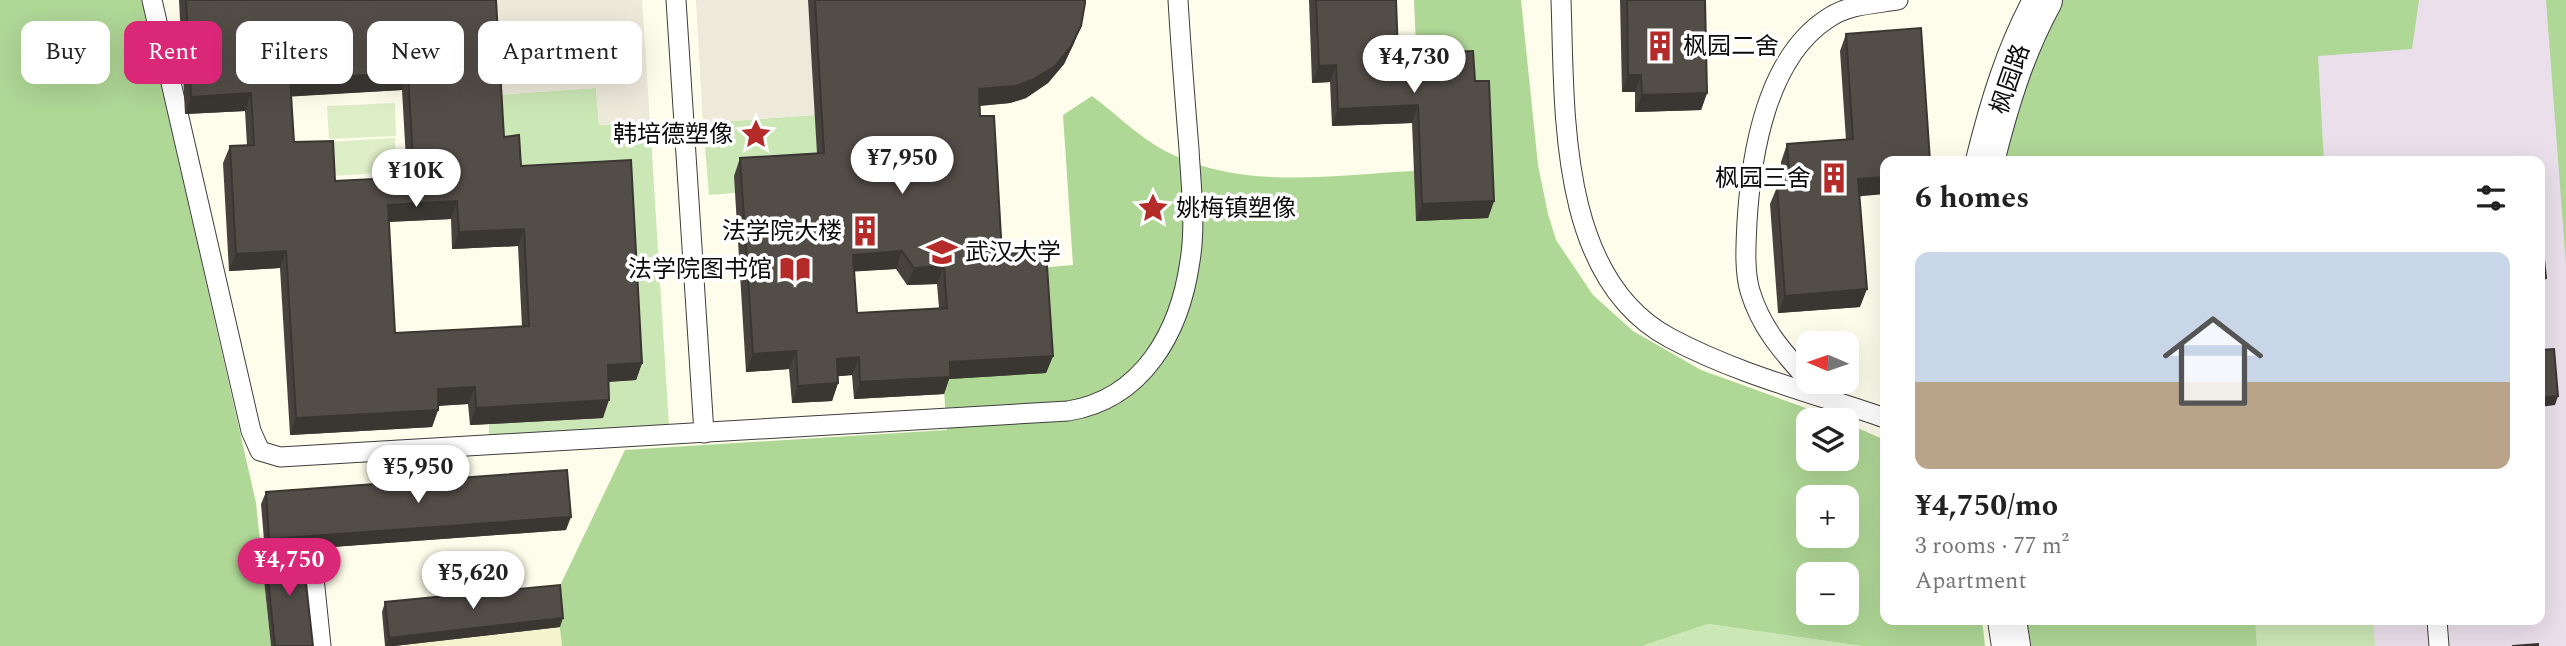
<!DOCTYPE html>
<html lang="en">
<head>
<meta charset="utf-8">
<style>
  :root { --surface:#fff; --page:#f6f6f6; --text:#222; --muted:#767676; --line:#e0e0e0; --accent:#db2777 }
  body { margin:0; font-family:Spectral,"Noto Sans SC",serif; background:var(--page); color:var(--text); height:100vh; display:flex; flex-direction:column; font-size:26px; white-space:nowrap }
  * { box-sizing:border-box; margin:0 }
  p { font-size:23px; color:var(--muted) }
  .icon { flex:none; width:38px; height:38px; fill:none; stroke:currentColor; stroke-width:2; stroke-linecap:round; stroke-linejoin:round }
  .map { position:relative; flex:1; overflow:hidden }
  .sheet { position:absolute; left:1880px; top:156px; width:665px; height:469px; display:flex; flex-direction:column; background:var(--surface); border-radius:14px; box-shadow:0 7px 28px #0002 }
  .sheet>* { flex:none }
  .hud { position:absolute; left:21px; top:21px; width:665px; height:63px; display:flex; gap:14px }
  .needle { width:46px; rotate:272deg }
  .tools { position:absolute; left:1796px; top:331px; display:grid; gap:14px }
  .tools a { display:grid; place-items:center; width:63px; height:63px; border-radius:14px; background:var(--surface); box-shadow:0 7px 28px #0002; font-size:35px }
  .price { position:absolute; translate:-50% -60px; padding:0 16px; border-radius:24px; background:#fff; color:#222; font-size:23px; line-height:46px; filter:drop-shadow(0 2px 4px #0008) }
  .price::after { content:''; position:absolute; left:50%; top:42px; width:21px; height:16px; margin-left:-10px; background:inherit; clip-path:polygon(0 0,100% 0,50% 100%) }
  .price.selected { background:var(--accent); color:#fff }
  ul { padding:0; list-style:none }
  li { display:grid; align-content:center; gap:14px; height:371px; padding:0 35px }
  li+li { border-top:2px solid var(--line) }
  li span { display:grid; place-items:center; height:217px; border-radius:14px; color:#555 }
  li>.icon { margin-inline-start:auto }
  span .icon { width:126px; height:126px; fill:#fffc; stroke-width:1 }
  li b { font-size:30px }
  h2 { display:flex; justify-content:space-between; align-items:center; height:84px; padding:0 35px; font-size:30px }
  .tag { padding:0 24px; border-radius:14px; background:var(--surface); box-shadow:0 7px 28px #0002; font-size:24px; line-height:63px }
  .tag.selected { background:var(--accent); color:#fff }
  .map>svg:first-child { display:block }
  .industrial { fill:#eadfea }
  .farmland { fill:#f3f2cc }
  .green { fill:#cce7b6 }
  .forest { fill:#afd796; fill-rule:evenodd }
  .pitch { fill:#deeec7 }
  .plaza { fill:#ede9db }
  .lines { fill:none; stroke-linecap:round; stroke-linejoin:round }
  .service-casing { stroke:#3e3e3e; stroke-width:21 }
  .minor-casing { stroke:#3e3e3e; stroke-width:40 }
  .service { stroke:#fff; stroke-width:19 }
  .minor { stroke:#fff; stroke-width:38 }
  .wall { fill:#47423e; fill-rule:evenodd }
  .shaded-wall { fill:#3a3632 }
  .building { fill:#534d48; stroke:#3a3632; stroke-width:2; fill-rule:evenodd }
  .labels { text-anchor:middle; stroke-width:7; stroke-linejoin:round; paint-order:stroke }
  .poi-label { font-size:24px; fill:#0b0b0b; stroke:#fff; text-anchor:end }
  .street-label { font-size:24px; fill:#0b0b0b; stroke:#fff }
</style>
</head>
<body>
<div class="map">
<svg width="2566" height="646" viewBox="0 0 2566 646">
  <rect width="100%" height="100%" fill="#fefcea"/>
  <!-- industrial -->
  <path class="industrial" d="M2183,0h383v646h-378l-5,-26h356v-459h-411z"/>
  <!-- farmland -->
  <path class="farmland" d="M560,627l2,19h-168z"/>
  <!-- green -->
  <g class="green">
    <path d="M596,88l3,37 51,-3 19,304 -180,10v-12l114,-6 -89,-235 -17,-29 -3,-59z"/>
    <path d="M815,115l3,56 -83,22 -26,2 -6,-72z"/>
    <path d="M2255,620h118l2,26h-118z"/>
    <path d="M1708,624l154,22h-220z"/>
  </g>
  <!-- forest -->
  <g class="forest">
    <path d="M0,0h142l114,503 15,143h-271z"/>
    <path d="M1414,0h107l17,165 10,49 8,26 37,55 40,36 68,39 138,50h-31v38h38v-35l39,17v180h97l3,26h-123l-154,-22 -66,22h-1080l-6,-52 69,-144 322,-20 -4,-50 96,-112 34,-3 -10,-150 29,-19c23,17 47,41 73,55 77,40 165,24 249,20l3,-101zM1808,497h38v39h-38zM1808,574h38v38h-38z"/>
    <path d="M2058,0h361l-7,49 -94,7 6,105h-323l16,-71z"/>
    <path d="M2546,0h20v265z"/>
    <path d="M2027,620h228l2,26h-226z"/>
  </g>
  <!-- pitch -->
  <g class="pitch">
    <path d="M395,103l1,33 -67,3 -2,-33z"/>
    <path d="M395,138l2,34 -67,4 -2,-34z"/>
  </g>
  <!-- plaza -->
  <g class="plaza">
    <path d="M489,0h153l8,122 -51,3 -3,-37 -102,7z"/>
    <path d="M696,0h112l7,115 -112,8z"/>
  </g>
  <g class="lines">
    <!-- service casing -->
    <g class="service-casing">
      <g id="service">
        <path d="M152,0l99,431 9,20 20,6 788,-46c75,-12 112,-79 122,-150 6,-37 1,-74 -1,-112 -4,-49 -8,-99 -11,-149"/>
        <path d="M676,0l28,433"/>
        <path d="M1561,0c4,109 -4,278 109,338 67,36 143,55 215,80"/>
        <path d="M1808,380c-25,-28 -47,-52 -58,-89 -6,-21 -4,-47 -3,-69 4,-66 19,-163 80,-203 21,-15 47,-15 71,-19"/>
        <path d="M313,568l8,78"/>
        <path d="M2437,620l2,26"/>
      </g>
    </g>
    <!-- minor casing -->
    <g class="minor-casing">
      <g id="minor">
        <path d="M1985,161c14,-56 30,-110 58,-161"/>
        <path d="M2007,620l4,26"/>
      </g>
    </g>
    <!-- service -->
    <use href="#service" class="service"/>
    <!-- minor -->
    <use href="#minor" class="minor"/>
  </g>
  <!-- wall -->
  <g class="wall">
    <path d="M179,0h317l8,137 138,226 -6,17 -27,2 -6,36 -133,7 -2,-21 -30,2v4l-6,17 -142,8 -10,-167 -51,3 -6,-108 7,-17 17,-1 -2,-34 -60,3zM402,90l5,87 -72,4 -41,-39 -3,-46zM451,219l1,30 66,-3 4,81 -127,6 -6,-111z"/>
    <path d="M808,0h277l-11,43 -10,21 -16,19 -22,15 -16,5 -30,3v10l22,138 51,102 -7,17 -97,6 -5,15 -90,5 -2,-24 -14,1v7l-6,18 -40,2 -3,-34 -43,3 -12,-196 6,-18 77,-4zM896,269l11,16 30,-1 2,24 -82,5 -3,-42z"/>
    <path d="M1309,0h87l2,54 77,27 19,120 -6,17 -72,3 -4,-98 -80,3 -2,-44 -18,1z"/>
    <path d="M1620,0h85l2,93 -6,17 -66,2v-20h-13z"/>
    <path d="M1846,34l13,162 1,111 -82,6 -8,-109 7,-17 6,-1 -2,-24 6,-18 59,-4 -6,-89z"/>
    <path d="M266,492l300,38 -264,19 11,97h-42l-9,-85 3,-9 -4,-48z"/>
    <path d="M385,602l175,25 -166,19h-9l-3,-34z"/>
  </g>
  <!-- shaded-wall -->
  <g class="shaded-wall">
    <path d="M1081,26l-7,17 -10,21 -16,19 -22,15 -16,5 -37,3 6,-17z"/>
    <path d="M1336,65l-6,17 -18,1 7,-17z"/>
    <path d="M408,73l-6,17 -118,7 6,-18z"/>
    <path d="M1628,75h13l-6,17h-13z"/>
    <path d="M251,93l-6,18 -60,3 6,-17z"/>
    <path d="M1707,93l-6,17 -66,2 7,-17z"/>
    <path d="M1418,105l-6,18 -80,3 6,-17z"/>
    <path d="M1885,177v17l-33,3 6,-18z"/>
    <path d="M457,201l-6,18 -70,3 7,-17z"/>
    <path d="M1494,201l-6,17 -72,3 6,-17z"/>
    <path d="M524,229l-6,17 -66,3 7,-17z"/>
    <path d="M286,251l-6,17 -51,3 7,-17z"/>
    <path d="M902,251l-6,18 -49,3 6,-17z"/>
    <path d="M944,266l-7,18 -30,1 7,-17z"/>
    <path d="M2546,278l-4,9 -3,1v-9z"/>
    <path d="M1867,289l-7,18 -82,6 7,-17z"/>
    <path d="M796,351l-7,18 -43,3 7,-18z"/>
    <path d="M1053,356l-7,17 -97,6 -5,15 -90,5 6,-17 90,-20z"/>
    <path d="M859,357l-7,18 -22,2 7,-18z"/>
    <path d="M642,363l-6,17 -35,2 7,-17z"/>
    <path d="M838,383l-6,18 -40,2 6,-17z"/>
    <path d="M475,387l-7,17 -37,2 7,-17z"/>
    <path d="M2558,396l-3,9 -16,2v-9z"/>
    <path d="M609,400l-6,18 -133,7 6,-17z"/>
    <path d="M438,410l-6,17 -142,8 6,-17z"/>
    <path d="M571,517l-5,13 -301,22 4,-13z"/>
    <path d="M563,618l-3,9 -166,19h-8l3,-8z"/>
  </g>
  <!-- building -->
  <g class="building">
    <path d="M186,0h310l8,137 15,-2 2,31 110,-6 11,203 -34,2 1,35 -133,8 -1,-21 -37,2v21l-142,8 -10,-167 -50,3 -6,-108 24,-1 -3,-52 -60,4zM408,73l6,104 -79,4 -2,-40 -39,1 -4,-63zM457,201l2,31 65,-3 5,97 -134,7 -7,-128z"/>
    <path d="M815,0h270v3l-4,23 -10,20 -16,20 -23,14 -16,6 -37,3 1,27h14l8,138 44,-3 7,105 -103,6v15l-90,5 -1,-25 -22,2 1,24 -40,3 -2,-35 -43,3 -13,-196 84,-5zM902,251l12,17 30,-2 3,42 -90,5 -4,-58z"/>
    <path d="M1316,0h80l2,54 75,-3 2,30h14l5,120 -72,3 -4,-99 -80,4 -2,-44 -17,1z"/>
    <path d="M1627,0h78l2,93 -65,2 -1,-20h-13z"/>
    <path d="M1921,28l9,133h-45v16l-27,2 9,110 -82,7 -8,-109 13,-1 -3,-42 66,-5 -7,-105z"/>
    <path d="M2539,240h3l4,38 -7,1z"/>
    <path d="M2554,349l4,47 -19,2v-48z"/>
    <path d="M567,470l4,47 -302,22 -3,-47z"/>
    <path d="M2539,498l2,21h-2z"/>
    <path d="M302,547l11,99h-38l-10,-95z"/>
    <path d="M560,585l3,33 -174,20 -4,-36z"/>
    <path d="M2538,644v2h-26z"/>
  </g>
  <!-- icons -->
  <defs>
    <g id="building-bare" transform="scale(2.415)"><path d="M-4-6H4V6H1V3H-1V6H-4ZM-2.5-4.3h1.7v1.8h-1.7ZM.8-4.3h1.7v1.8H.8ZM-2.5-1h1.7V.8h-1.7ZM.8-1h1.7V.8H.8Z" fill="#b52b29" stroke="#fff" stroke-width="2.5" paint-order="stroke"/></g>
    <g id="sight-bare" transform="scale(2.415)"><path d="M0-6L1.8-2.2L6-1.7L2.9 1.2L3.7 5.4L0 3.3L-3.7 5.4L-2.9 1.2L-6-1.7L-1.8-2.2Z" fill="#b52b29" stroke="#fff" stroke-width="2.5" paint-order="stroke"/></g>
    <g id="university-bare" transform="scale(2.415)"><path d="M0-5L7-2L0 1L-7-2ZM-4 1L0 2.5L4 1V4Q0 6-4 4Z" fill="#b52b29" stroke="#fff" stroke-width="2.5" paint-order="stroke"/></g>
    <g id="library-bare" transform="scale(2.415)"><path d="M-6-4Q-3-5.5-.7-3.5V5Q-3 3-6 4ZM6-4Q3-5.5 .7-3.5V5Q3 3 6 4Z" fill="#b52b29" stroke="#fff" stroke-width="2.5" paint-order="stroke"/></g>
  </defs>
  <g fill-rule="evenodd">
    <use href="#building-bare" x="1660" y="46"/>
    <use href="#sight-bare" x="756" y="134"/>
    <use href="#building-bare" x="1834" y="178"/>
    <use href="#sight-bare" x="1153" y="208"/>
    <use href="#building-bare" x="865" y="231"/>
    <use href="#university-bare" x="942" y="252"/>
    <use href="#library-bare" x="795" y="269"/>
  </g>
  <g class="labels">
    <!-- poi labels -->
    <g class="poi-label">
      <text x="1683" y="54" text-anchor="start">枫园二舍</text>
      <text x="733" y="142">韩培德塑像</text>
      <text x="1811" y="186">枫园三舍</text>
      <text x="1176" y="216" text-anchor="start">姚梅镇塑像</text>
      <text x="842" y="239">法学院大楼</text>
      <text x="965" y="260" text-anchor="start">武汉大学</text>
      <text x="772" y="277">法学院图书馆</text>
    </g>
    <!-- street labels -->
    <g class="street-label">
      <text transform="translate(2010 79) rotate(-71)" y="8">枫园路</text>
    </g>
  </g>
</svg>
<div class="tools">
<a><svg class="needle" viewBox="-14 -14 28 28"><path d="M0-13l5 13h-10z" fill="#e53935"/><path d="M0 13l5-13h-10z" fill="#767676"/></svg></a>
<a><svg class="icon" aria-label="layers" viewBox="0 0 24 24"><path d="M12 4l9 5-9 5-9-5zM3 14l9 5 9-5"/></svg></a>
<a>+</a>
<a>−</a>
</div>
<b class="price" style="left:1414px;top:95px">¥4,730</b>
<b class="price" style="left:902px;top:196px">¥7,950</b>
<b class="price" style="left:416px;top:209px">¥10K</b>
<b class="price" style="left:418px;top:505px">¥5,950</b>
<b class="price selected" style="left:289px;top:598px">¥4,750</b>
<b class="price" style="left:473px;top:611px">¥5,620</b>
<div class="hud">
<a class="tag">Buy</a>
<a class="tag selected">Rent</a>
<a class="tag">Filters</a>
<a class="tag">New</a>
<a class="tag">Apartment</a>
</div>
<section class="sheet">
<h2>6 homes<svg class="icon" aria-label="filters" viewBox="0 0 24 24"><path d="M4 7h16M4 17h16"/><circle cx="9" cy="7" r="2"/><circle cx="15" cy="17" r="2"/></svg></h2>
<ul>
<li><span style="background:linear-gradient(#c9d6e8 60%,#b9a48a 0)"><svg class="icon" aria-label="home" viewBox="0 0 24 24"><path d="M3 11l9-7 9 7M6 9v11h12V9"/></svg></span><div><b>¥4,750/mo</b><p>3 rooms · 77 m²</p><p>Apartment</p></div></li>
</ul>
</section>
</div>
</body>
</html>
